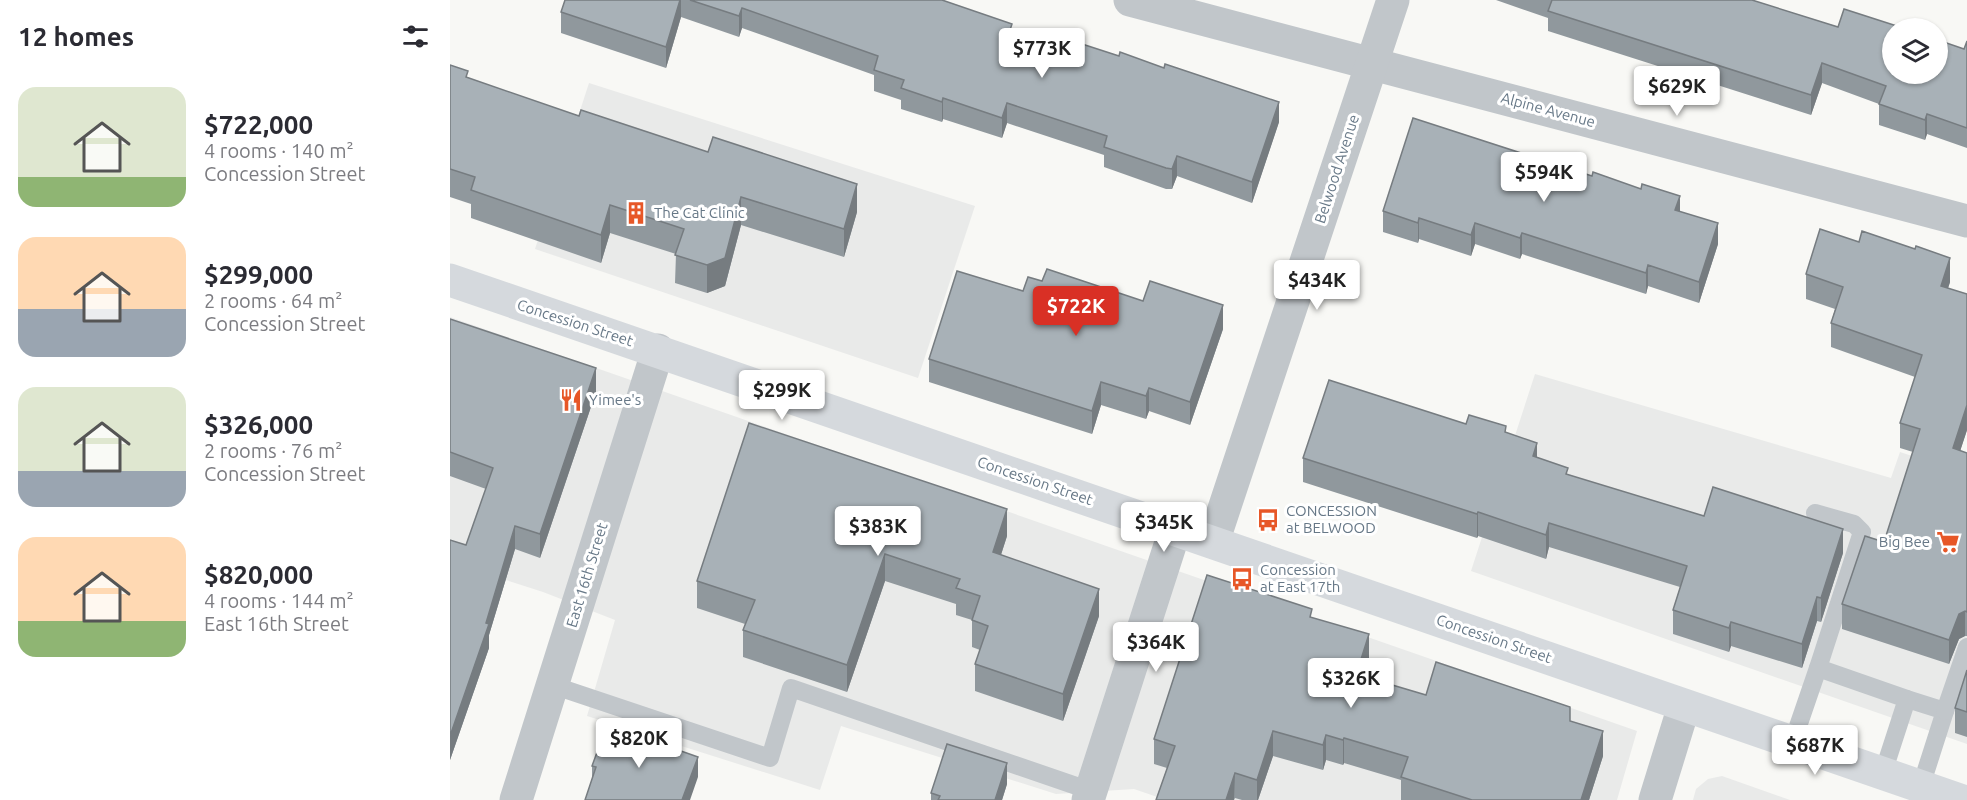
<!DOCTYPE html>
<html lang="en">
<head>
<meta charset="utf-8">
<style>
  :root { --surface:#fff; --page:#f7f7f7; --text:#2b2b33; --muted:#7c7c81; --accent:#d93025 }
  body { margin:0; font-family:Ubuntu,sans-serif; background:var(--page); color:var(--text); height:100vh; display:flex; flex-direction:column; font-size:22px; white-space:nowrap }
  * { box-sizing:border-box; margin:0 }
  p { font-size:20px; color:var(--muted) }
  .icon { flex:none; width:33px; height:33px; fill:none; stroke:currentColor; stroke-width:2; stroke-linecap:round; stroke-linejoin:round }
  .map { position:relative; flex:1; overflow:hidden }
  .drawer { display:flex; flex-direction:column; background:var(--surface); width:450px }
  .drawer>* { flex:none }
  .controls { position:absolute; left:1432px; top:18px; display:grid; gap:12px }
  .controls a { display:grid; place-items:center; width:66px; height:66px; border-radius:50%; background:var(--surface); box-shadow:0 2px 4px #0004; font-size:30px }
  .price { position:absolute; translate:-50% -51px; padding:0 14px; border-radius:6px; background:#fff; color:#222; font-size:20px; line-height:39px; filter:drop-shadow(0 2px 3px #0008) }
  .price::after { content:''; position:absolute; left:50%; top:36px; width:18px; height:14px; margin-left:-9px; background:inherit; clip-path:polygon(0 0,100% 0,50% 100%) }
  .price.selected { background:var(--accent); color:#fff }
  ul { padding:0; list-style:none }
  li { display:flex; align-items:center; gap:18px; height:150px; padding:0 18px }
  li span { display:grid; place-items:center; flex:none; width:168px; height:120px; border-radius:18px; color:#555 }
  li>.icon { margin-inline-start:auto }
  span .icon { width:72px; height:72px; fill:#fffc; stroke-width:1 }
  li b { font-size:26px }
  h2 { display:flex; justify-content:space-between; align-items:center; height:72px; padding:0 18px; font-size:26px }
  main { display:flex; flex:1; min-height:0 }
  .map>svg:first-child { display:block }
  .built { fill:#e9eae9 }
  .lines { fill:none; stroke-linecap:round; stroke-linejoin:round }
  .lane { stroke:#c1c6ca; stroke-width:18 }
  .street { stroke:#c1c6ca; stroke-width:33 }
  .secondary { stroke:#d5d9dd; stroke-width:33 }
  .wall { fill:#90989d }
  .shaded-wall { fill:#767c80 }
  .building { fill:#a8b1b7; stroke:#767c80; stroke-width:1.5 }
  .labels { text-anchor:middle; stroke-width:6; stroke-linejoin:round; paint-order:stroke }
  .street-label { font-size:15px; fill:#677887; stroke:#fff }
  .poi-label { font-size:15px; fill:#677887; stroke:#fff; text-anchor:start }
</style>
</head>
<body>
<main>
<section class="drawer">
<h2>12 homes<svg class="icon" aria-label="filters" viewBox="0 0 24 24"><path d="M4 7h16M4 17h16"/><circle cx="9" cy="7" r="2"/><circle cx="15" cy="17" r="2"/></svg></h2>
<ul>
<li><span style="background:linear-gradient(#dfe7d0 75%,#8fb573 0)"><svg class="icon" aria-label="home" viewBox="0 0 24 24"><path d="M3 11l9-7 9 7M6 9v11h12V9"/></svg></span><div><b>$722,000</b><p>4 rooms · 140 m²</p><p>Concession Street</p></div></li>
<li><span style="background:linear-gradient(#ffd9b3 60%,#9aa5b1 0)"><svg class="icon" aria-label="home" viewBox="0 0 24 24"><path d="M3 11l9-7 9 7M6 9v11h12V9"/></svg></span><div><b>$299,000</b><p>2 rooms · 64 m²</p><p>Concession Street</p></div></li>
<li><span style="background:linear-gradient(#dfe7d0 70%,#9aa5b1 0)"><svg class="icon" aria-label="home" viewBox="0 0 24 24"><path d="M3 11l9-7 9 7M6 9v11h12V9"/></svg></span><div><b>$326,000</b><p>2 rooms · 76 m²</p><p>Concession Street</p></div></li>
<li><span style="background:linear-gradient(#ffd9b3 70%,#8fb573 0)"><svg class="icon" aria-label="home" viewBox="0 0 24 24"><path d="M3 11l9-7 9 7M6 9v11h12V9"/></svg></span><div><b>$820,000</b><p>4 rooms · 144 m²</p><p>East 16th Street</p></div></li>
</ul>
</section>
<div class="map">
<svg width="1517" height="800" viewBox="0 0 1517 800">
  <rect width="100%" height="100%" fill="#f8f8f5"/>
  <!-- built -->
  <g class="built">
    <path d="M139,83l386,123 -57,172 -383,-129z"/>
    <path d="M0,317l1187,414 -20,69h-451l-32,-11 -78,5 -215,-68 -21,64 -233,-74 28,-96 -72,-28 -93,-30z"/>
    <path d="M1085,374l356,104 9,-26 67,22v270l-496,-173z"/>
    <path d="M1272,776l68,24h-97l3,-11 12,-10z"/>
  </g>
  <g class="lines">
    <!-- lane -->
    <g class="lane">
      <path d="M1365,513l39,11 8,8 -44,136"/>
      <path d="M102,685l218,73 21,-70 300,103"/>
      <path d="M1457,699l38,12 -24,75"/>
      <path d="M1495,711l22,-64"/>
      <path d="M1343,741l25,-73 89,31 -24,74"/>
    </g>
    <!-- street -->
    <g class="street">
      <path d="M680,0l837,221"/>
      <path d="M763,542l180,-542"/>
      <path d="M66,800l142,-450"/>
      <path d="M638,800l87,-270"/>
      <path d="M1205,800l29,-94"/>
    </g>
    <!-- secondary -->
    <path class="secondary" d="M0,280l1510,520"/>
  </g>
  <!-- wall -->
  <g class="wall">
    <path d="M115,0h377l70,31 66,26 201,65 -27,81 -75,-27 -5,13h-6l-62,-22v-12l-97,-32 -5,15 -59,-19 -1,3 -41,-13v-9l-27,-9v-16l-132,-47 -3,9 -58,-20 -15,51 -105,-35v-21z"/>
    <path d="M1046,0h256l86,27 126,22 3,-8v107l-40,-14 -2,6 -46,-15v-21l-57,-21 -11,32 -263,-84v-13z"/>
    <path d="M0,65l18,13 389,134 -13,45 -103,-32 -16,61 -18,7 -32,-10 1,-29 -66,-21 -9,30 -130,-45v-14l-21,-7z"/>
    <path d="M1142,176l88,35 38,33 -19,59 -51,-17 -2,8 -124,-40 -2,5 -45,-15 -4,12 -52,-17 -1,4 -35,-11v-21z"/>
    <path d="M1409,242l56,7 35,33 -2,6 19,142 -7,21 7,2v183h-2l-6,3 -10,25 -107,-35v-25l42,-62 29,-90 -13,-4v-25l15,-46 -84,-30v-24l4,-14 -29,-10v-25z"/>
    <path d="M573,291l200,38 -33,96 -41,-14 -3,8 -45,-14 -9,29 -163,-52v-23z"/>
    <path d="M0,319l146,73 -56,166 -25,-9 -26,86v13l-39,112v-220l16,5 20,-56 -36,-13z"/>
    <path d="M1016,424l40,8 31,25 31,18 136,41 139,37 -22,69 -4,-1 -15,47 -71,-22 -2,6 -56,-18v-24l7,-23 -131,-40 -3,12 -68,-23 -1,2 -174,-56v-24z"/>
    <path d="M557,536l-6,19 98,61 -36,105 -88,-30v-27l5,-14 -8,-3v-27l-16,-5v-11l-71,-23 -38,111 -104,-35v-27l2,-6 -48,-16v-27z"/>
    <path d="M862,617l57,42 -5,18 62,18 144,26 33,35 -14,44h-188v-20l-57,-17 -1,2 -17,-5 -3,10 -50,-14 -15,44h-16l-7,-2 -1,2h-78l11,-32 -13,-4v-25z"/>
    <path d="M1517,670v67l-12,-4v-25z"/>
    <path d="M142,766l106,11 -106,1z"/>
    <path d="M557,784l-5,16h-71v-7z"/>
  </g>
  <!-- shaded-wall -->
  <g class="shaded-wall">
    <path d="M230,0h1v17l-15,51v-21z"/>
    <path d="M292,8v20l-3,9v-21z"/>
    <path d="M1372,63v20l-11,32v-20z"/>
    <path d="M493,98v21l-1,3v-20z"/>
    <path d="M829,102v20l-27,81v-21z"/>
    <path d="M557,103v20l-5,15v-20z"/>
    <path d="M1477,114v20l-2,6v-20z"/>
    <path d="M727,156v20l-5,13v-20z"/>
    <path d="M407,184v28l-13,45v-28z"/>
    <path d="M1230,196v21l-5,-7z"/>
    <path d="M291,197v28l-16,61 -18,7v-28z"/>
    <path d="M160,205v28l-9,30v-28z"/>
    <path d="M969,218v21l-1,4v-20z"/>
    <path d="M1025,223v21l-4,12v-21z"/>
    <path d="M1268,223v21l-19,59v-21z"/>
    <path d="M1072,233v21l-2,5v-21z"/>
    <path d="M1500,258v24l-9,28v-24z"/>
    <path d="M1198,265v21l-2,8v-21z"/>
    <path d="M773,305v24l-33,96v-23z"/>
    <path d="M146,368v24l-56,166v-24z"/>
    <path d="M651,382v23l-9,29v-23z"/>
    <path d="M699,388v23l-3,8v-23z"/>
    <path d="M1517,405v25l-14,43v-25z"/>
    <path d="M1087,443v24l-4,-11z"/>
    <path d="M557,509v27l-14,43v-27z"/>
    <path d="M1028,512v24l-1,2v-24z"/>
    <path d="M1099,523v24l-3,12v-24z"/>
    <path d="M65,526v23l-26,86v13l-39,112v-24l36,-113z"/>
    <path d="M1393,529v24l-22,69v-24z"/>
    <path d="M435,554v27l-38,111v-27z"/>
    <path d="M649,589v27l-36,105v-27z"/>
    <path d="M1367,597v24l-15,47v-24z"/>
    <path d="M1515,611v25l-6,3 -10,25v-24l10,-26z"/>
    <path d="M1281,622v24l-2,6v-24z"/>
    <path d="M919,634v25l-6,21 -6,-8z"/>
    <path d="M823,731v25l-15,44h-1v-20z"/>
    <path d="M1153,731v25l-14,44h-8z"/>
    <path d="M876,735v25l-3,10v-25z"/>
    <path d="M894,738v25l-1,2v-25z"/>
    <path d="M248,757v20l-8,23h-8z"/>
    <path d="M557,763v21l-5,16h-7z"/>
    <path d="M785,773l-1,27h-8z"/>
  </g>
  <!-- building -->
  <g class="building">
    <path d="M115,0h115l-14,47 -105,-35z"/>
    <path d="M240,0h252l70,24 -2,6 68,27 4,-13 37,12 1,-4 44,16 1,-4 114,38 -27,80 -75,-26 -5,13 -6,-1 -62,-21 3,-11 -100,-33 -5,15 -59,-20 -1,4 -41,-14 3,-8 -30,-10 4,-14 -136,-48 -3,8z"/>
    <path d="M1102,0h200l86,27 6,-18 59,19h-10v46h45v-34l26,9 3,-8v87l-40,-14 -2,6 -46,-16 7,-18 -64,-23 -11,32 -263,-84z"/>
    <path d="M0,65l18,6 -2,6 113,39 2,-6 127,42 5,-15 144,47 -13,45 -103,-32 -16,61 -18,7 -32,-10 9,-26 -74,-24 -9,30 -130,-45 4,-13 -25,-8z"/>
    <path d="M963,118l179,58 1,-4 48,17 1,-5 38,12 -5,14 43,13 -19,59 -51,-17 -2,8 -124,-40 -2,5 -45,-15 -4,12 -52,-17 -1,5 -35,-12z"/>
    <path d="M1370,229l39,13 3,-11 53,18 1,-3 34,12 -9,28 26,8v111l-14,43 14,5v159l-2,-1 -6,3 -10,26 -107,-36 23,-68 19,6 36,-113 -20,-6 22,-68 -91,-32 12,-36 -37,-13z"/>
    <path d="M597,269l96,32 7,-20 73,24 -33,97 -41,-14 -3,8 -45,-14 -9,29 -163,-52 28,-88 66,20 5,-14 14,4z"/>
    <path d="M0,319l146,49 -56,166 -25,-8 -29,97 3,1 -39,112v-196l16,5 27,-77 -43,-16z"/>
    <path d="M879,380l137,44 3,-9 37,11 -1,6 32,11 -4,13 35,12 -2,6 138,42 9,-29 130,42 -22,69 -4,-1 -15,47 -71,-22 -2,6 -56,-18 14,-44 -138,-43 -3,12 -68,-23 -1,2 -174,-56z"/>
    <path d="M299,423l258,86 -14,43 106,37 -36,105 -88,-30 13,-38 -16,-6 8,-24 -24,-8 4,-9 -75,-25 -38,111 -104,-35 12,-30 -58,-19z"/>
    <path d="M757,575l105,34 -2,8 59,17 -12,38 6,2 -1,2 64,19 10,-33 134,45v14l33,10 -22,69h-109l-71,-23 7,-20 -64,-19 -1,2 -17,-5 -3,10 -50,-14 -16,49 -22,-7 -9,27h-70l19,-54 -21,-7z"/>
    <path d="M1517,670v42l-12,-4z"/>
    <path d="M157,725l91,32 -16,43h-97l11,-33 -4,-1z"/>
    <path d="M497,744l60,19 -12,37h-57l2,-4 -9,-3z"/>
  </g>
  <!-- icons -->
  <defs>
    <g id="building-bare" transform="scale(1.8)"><path d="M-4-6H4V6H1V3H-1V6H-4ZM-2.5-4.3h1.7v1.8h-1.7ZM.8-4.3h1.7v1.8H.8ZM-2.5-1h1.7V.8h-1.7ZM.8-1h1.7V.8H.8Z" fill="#e75727" stroke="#fff" stroke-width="2.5" paint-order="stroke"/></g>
    <g id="restaurant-bare" transform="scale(1.8)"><path d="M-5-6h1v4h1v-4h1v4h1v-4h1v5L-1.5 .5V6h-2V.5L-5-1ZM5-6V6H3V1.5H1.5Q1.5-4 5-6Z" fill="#e75727" stroke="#fff" stroke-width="2.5" paint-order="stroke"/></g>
    <g id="bus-bare" transform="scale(1.8)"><path d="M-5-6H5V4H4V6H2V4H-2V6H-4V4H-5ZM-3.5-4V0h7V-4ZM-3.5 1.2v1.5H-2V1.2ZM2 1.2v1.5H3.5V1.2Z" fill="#e75727" stroke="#fff" stroke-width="2.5" paint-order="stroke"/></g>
    <g id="supermarket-bare" transform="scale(1.8)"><path d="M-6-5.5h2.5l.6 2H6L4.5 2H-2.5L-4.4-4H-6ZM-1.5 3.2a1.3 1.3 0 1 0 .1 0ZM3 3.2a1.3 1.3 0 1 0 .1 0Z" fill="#e75727" stroke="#fff" stroke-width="2.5" paint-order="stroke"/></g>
  </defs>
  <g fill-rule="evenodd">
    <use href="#building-bare" x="186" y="213"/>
    <use href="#restaurant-bare" x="121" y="400"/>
    <use href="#bus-bare" x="818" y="520"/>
    <use href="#supermarket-bare" x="1498" y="542"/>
    <use href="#bus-bare" x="792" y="579"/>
  </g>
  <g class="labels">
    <!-- street labels -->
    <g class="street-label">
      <text transform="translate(1098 110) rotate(15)" y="5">Alpine Avenue</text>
      <text transform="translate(887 169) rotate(-72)" y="5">Belwood Avenue</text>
      <text transform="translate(125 323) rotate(18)" y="5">Concession Street</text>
      <text transform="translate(585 481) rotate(19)" y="5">Concession Street</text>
      <text transform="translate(137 575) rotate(-73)" y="5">East 16th Street</text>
      <text transform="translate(1044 639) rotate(19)" y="5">Concession Street</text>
    </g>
    <!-- poi labels -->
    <g class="poi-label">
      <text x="204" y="218">The Cat Clinic</text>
      <text x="139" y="405">Yimee's</text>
      <text x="836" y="516">CONCESSION<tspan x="836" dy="17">at BELWOOD</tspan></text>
      <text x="1480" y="547" text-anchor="end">Big Bee</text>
      <text x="810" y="575">Concession<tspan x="810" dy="17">at East 17th</tspan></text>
    </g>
  </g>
</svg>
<div class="controls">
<a><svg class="icon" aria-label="layers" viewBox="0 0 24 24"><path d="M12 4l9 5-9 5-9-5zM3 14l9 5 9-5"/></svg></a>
</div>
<b class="price" style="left:592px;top:79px">$773K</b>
<b class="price" style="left:1227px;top:117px">$629K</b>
<b class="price" style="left:1094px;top:203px">$594K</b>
<b class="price" style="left:867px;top:311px">$434K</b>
<b class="price selected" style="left:626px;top:337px">$722K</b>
<b class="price" style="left:332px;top:421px">$299K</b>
<b class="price" style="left:714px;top:553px">$345K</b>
<b class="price" style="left:428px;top:557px">$383K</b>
<b class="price" style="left:706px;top:673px">$364K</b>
<b class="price" style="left:901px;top:709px">$326K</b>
<b class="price" style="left:189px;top:769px">$820K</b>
<b class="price" style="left:1365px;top:776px">$687K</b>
</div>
</main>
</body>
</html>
